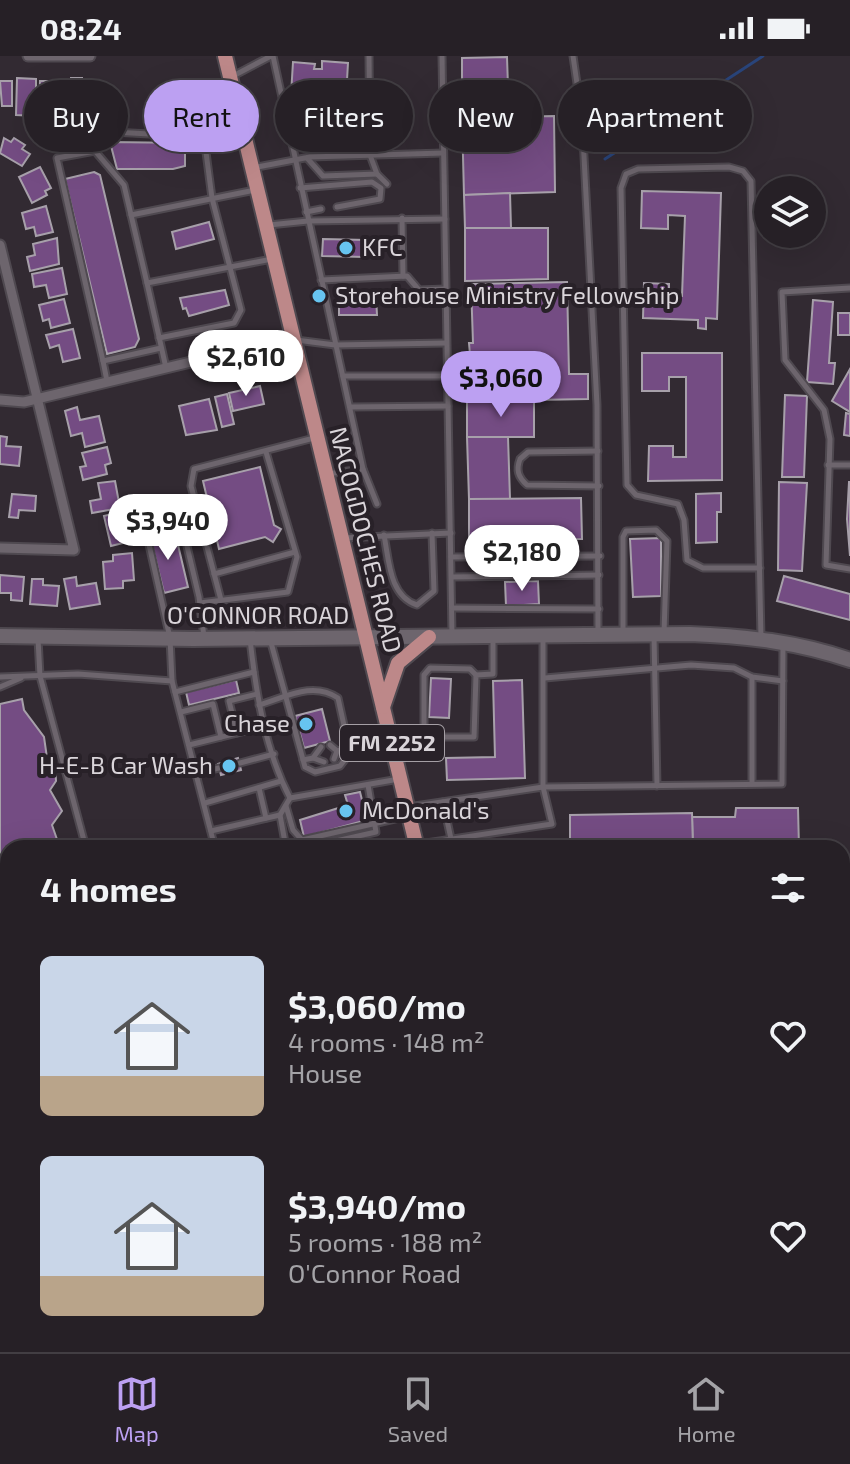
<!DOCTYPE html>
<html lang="en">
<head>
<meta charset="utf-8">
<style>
  :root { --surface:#262026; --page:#2e282e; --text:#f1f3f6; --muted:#a4a3a7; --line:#423e43; --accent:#bca0f2 }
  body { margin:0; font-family:"Exo 2",sans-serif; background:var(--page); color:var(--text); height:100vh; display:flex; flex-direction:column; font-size:30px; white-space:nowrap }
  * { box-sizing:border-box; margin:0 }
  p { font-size:26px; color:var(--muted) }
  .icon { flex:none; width:44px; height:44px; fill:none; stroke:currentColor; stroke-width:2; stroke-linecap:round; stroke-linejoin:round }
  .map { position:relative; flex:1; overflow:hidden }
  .details { position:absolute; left:0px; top:784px; width:850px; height:512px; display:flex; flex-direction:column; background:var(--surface); border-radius:24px 24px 0 0; box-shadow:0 8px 32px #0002,0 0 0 2px var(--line) }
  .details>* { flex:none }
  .top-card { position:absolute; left:24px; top:24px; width:802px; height:72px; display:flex; gap:16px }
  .tools { position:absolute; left:754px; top:120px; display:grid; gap:16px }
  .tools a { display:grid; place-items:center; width:72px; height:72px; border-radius:50%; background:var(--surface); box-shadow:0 8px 32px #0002,0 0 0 2px var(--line); font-size:40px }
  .price { position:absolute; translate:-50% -68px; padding:0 18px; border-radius:28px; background:#fff; color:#222; font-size:26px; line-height:52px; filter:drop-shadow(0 2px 4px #0008) }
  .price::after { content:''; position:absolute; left:50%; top:48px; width:24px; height:18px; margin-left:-12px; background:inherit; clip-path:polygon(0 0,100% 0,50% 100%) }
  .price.on { background:var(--accent); color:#111 }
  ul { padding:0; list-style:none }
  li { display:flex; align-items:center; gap:24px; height:200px; padding:0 40px }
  li span { display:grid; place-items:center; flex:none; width:224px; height:160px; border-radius:12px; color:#555 }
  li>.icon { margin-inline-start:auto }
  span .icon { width:96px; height:96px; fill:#fffc; stroke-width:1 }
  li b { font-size:34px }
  h2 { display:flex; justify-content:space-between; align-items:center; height:96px; padding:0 40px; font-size:34px }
  .tag { padding:0 28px; border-radius:36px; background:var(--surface); box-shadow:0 8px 32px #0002,0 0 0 2px var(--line); font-size:28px; line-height:72px }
  .tag.on { background:var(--accent); color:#111 }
  .status { display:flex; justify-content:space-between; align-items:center; height:56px; padding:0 40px; background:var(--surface); direction:ltr }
  .status svg { height:22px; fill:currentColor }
  .dock { display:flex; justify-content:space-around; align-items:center; height:112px; border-top:2px solid var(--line); background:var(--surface); font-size:22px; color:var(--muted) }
  .dock a { display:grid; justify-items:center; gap:4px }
  .dock .on { color:var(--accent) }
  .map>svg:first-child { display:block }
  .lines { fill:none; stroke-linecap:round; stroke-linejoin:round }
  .stream { stroke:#29447a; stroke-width:3 }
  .building { fill:#744c83; stroke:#a7a0aa; stroke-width:2 }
  .service-casing { stroke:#4f4950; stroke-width:9 }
  .minor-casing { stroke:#4f4950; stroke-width:13 }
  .secondary-casing { stroke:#4f4950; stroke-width:18 }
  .primary-casing { stroke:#4f4950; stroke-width:18 }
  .service { stroke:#6d656d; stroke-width:5 }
  .minor { stroke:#6d656d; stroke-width:9 }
  .secondary { stroke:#6d656d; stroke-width:14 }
  .primary { stroke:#bd8889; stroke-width:14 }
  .poi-dot { fill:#67c4f0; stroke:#282128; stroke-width:3 }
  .labels { text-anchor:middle; stroke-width:8; stroke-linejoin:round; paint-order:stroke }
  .shield { fill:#282128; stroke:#a59fa5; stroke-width:2 }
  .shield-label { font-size:22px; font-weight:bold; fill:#dad5da }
  .poi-label { font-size:24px; fill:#dad5da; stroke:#282128; text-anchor:start }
  .street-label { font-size:24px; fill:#dad5da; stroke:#282128 }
</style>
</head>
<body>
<div class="status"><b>08:24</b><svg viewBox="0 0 49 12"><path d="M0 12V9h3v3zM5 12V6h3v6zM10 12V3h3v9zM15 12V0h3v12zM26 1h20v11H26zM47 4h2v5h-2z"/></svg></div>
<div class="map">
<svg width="850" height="1296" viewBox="0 0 850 1296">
  <rect width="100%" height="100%" fill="#322a32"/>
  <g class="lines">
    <!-- stream -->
    <g class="stream">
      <path d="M605,103l158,-103"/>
      <path d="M0,1006l8,4"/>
      <path d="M842,1070l8,-3"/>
      <path d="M0,1137l8,-13"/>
    </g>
  </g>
  <!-- building -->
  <g class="building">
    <path d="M507,1l2,60 -47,1v-60z"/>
    <path d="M322,5l26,2 -3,51 -55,-3 3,-49 22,2 -1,5h8z"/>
    <path d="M17,22l19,1v37l-20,-1z"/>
    <path d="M71,22h11l-1,37h-18v-27h8z"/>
    <path d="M0,25h12v25h-10z"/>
    <path d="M40,25h12v7h7v27h-20z"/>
    <path d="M90,31l17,1 -3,32 -17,-2z"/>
    <path d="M554,60l1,76 -91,3 -2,-77z"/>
    <path d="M4,82l7,4 3,-4 11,7 -3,4 8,5 -8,12 -22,-13z"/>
    <path d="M110,86l75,1v23l-12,3h-56z"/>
    <path d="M40,111l11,21 -6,3 2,4 -15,8 -13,-26z"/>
    <path d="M94,116l6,3 39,164 -4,8 -28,7 -42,-175z"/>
    <path d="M642,135l79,2 -4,126 -11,-1v11l-8,-1v-8l-55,-2 1,-35 25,1v11l13,1 3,-80 -17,-1v14l-27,-1z"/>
    <path d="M510,137l1,35h-46l-1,-33z"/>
    <path d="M46,150l7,26 -17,4 -2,-9 -8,2 -4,-16z"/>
    <path d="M209,166l5,17 -38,10 -4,-17z"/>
    <path d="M465,172h83v51l-83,2z"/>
    <path d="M57,182l2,26 -29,7 -3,-14 8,-2 -2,-11z"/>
    <path d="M323,183l43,1 -1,17 -43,-1z"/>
    <path d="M62,212l5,26 -18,4 -3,-13 -12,2 -2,-13z"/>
    <path d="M567,226l2,92h19v25l-114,2 -5,-58h4l-2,-59z"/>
    <path d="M225,234l4,15 -40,11 -3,-8 -3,1 -3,-11z"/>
    <path d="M339,241h37l1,18h-38z"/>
    <path d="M64,243l6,24 -19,5 -2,-9 -6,2 -4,-16z"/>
    <path d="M813,244l20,2 -4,61h6l-2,21 -26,-2z"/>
    <rect x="838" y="257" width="12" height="22"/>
    <path d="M73,273l7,29 -17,4 -4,-17 -9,3 -4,-13z"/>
    <path d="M642,297h80v127l-74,1 1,-35h24v11h13v-80h-17v14h-27z"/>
    <path d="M850,313v43l-18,-11z"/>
    <path d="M260,330l4,18 -31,7 -4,-18z"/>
    <path d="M227,338l7,30 -12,3 -7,-30z"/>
    <path d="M785,339l22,1 -3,81h-22z"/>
    <path d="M209,343l8,31 -31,5 -7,-29z"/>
    <path d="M534,344v37h-67v-36z"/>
    <path d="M77,351l3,13 19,-4 6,26 -20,5 -3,-14 -11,3 -6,-25z"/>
    <path d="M846,357l4,1v22l-6,-1z"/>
    <path d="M0,380l7,1 -1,9 15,1 -2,19 -19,-2z"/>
    <path d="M467,381h41l2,62h-41z"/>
    <path d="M107,391l4,16 -6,2 2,9 -24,6 -3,-13 6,-1 -4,-13z"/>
    <path d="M260,411l14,58 7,4 -8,13 -8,-5 -46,12 -16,-68z"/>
    <path d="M115,425l5,27 -28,5 -2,-12 11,-2 -3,-16z"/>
    <path d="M779,426l28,1 -5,88 -24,-1z"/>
    <path d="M849,426h1v74l-3,-37z"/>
    <path d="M721,437v19h-4v30l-21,1v-49z"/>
    <path d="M12,438l24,2 -1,15 -16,-1 -1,8 -9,-1z"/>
    <path d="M581,442l1,41 -113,1v-41z"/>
    <path d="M124,455l7,30 -20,5 -7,-30z"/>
    <path d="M159,469l8,23 11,-3 10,42 -24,6 -16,-65z"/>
    <path d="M661,482v58l-28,1 -3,-58z"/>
    <path d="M132,497l2,27 -11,1v7l-18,1 -2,-27 10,-1v-6z"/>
    <path d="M0,519l24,2 -2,24 -11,-1v-7h-11z"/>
    <path d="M784,520l66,18v26l-73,-19z"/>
    <path d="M76,521l1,9 19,-3 4,21 -30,5 -6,-30z"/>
    <path d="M32,523h11v6l16,1 -2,20 -27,-2z"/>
    <path d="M538,525l1,23 -33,2 -1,-24z"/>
    <path d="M431,622l20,1 -2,39 -20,-1z"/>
    <path d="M236,624l3,13 -50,12 -3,-13z"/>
    <path d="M522,624l3,98 -78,2 -1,-22 49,-1 -2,-76z"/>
    <path d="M22,643l2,11 20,27 3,21 8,6 1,17 -6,9 12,21 -10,14 8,23h-52v22l-8,2v-168z"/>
    <path d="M322,653l8,32 -26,7 -9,-32z"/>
    <path d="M238,702l3,12 -20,5 -3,-11z"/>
    <path d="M360,736l7,28 -63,17 -4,-17 48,-15 -3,-10z"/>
    <path d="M736,752h62l1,40h-106l-1,-31h43z"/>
    <path d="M692,757l1,35h-123v-33z"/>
    <path d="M540,785l30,2v5h-30z"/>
    <path d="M8,871v85l-3,1 -2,-9 -3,1 3,-40 -3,-36z"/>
    <path d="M850,1132v19l-8,2v-19z"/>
    <path d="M5,1191l3,2v22l-5,8 -3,-3v-22z"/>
    <path d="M92,1288l4,4 -5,4h-23l-6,-7z"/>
    <path d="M137,1288h18l2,7 -18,1z"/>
    <path d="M217,1288h23l1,5 -22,3z"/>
    <path d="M284,1288h18l2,8h-27l-1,-6z"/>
    <path d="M355,1288h24l2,8h-25z"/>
    <path d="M674,1288h22l2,8h-22z"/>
    <path d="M709,1288h27l2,8h-27z"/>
    <path d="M749,1288h27l2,8h-27z"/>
    <path d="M798,1288h33l2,8h-32z"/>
  </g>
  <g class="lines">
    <!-- service casing -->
    <g class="service-casing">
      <g id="service">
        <path d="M273,0l90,413 14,35"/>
        <path d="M442,0l10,579"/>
        <path d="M573,0l9,62 15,287 1,229"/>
        <path d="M233,20l38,-20"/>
        <path d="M285,62h84"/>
        <path d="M240,76l-36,5 -91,-5 -18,19 29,34 23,98 125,-24"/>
        <path d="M95,95l-38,7 46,203 58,-13"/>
        <path d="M307,102l16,18 54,-2 -7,-19 -1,-99"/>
        <path d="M252,112l58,-11 133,-4"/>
        <path d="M377,118l10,10"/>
        <path d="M300,132l72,-6 9,6 -1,11 -43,8"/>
        <path d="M306,156l15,-3"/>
        <path d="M131,159l124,-25"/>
        <path d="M402,162l1,58"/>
        <path d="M269,169l39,-4 137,-2"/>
        <path d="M321,224l86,-4 12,14 26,-1"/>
        <path d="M147,227l19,85"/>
        <path d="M850,232l-68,4 3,68 39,50 6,29 -4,126 24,4"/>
        <path d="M159,282l75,-15 7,-13 -29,-112 -8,-61"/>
        <path d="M296,284l39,5 111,-2"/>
        <path d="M103,305l4,20"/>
        <path d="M343,320h104"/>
        <path d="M350,351l98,-1"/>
        <path d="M598,395l-70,1 -8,7c-4,11 -2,18 7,26l72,1"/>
        <path d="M828,409h22"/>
        <path d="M327,418l36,-5"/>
        <path d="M384,479c5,25 5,61 33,70l17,-14 -2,-58"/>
        <path d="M343,482l108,-5"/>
        <path d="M451,501l149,-1"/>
        <path d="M760,512h-57l-16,-8 -3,-40 -6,-16 -42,-9 -9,-10 -6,-297 5,-14 12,-5 91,-2 14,4 8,10 10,457"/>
        <path d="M214,518l81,-22"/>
        <path d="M452,521l147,-2"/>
        <path d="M221,544l-30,-114 3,-17 120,-31"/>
        <path d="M200,547l88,-11 9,-35 -31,-105"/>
        <path d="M452,552l147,1"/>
        <path d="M623,578v-97l3,-6 30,-1 11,11 -3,92"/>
        <path d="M654,580l3,150"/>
        <path d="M204,581l-5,-40 -21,-89 -35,10 27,120 2,43 43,167"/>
        <path d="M38,583l2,37 46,172"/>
        <path d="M250,583c6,54 15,111 40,159"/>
        <path d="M270,583l35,128 10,5 25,-6 10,-13"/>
        <path d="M0,621l78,-3 94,7"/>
        <path d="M545,622l146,-13 43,3 18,9 31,4"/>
        <path d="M0,631l21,-9"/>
        <path d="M175,636l79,-20"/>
        <path d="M259,649c27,-8 54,-24 79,-7l12,55 74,-16h50l2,-62 17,-1v-36"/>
        <path d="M181,656l32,-8 8,33"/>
        <path d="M237,677l-8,-32 28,-7"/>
        <path d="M424,681v-62l6,-7 40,1 6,6"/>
        <path d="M189,689l77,-19"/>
        <path d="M330,689l7,6 12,-3"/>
        <path d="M313,702l11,4"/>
        <path d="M334,703l3,-8"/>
        <path d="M303,704l10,-2 8,-11"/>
        <path d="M240,707l34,-9"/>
        <path d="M197,717l22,-5"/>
        <path d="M752,728v-107"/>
        <path d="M259,732l7,30"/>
        <path d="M290,742l109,-19"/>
        <path d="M443,746l10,46"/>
        <path d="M205,747l76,-22"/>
        <path d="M286,750l7,24 9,10 106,-24"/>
        <path d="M408,751l135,-20 239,-3 1,-139"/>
        <path d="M211,775l69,-16"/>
        <path d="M286,792l-6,-33 10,-17"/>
        <path d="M305,792l71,-16 -8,-47"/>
        <path d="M393,792l159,-24 -9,-37v-148"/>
        <path d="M842,836l8,-2"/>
        <path d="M0,968l8,2"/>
        <path d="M842,1007l8,-2"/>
        <path d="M485,1288l5,8"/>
        <path d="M616,1288l2,8"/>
        <path d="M702,1288l2,8"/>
        <path d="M741,1288l2,8"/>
        <path d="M435,1296l41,-8"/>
        <path d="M586,1296v-8"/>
      </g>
    </g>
    <!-- minor casing -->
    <g class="minor-casing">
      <g id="minor">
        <path d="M28,0h62"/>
        <path d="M0,189l74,305 -74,-2"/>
        <path d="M0,344l24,2 267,-64"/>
        <path d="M842,1189l8,-2"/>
        <path d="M842,1217l8,33"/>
        <path d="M20,1288l11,8"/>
        <path d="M192,1288l2,8"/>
        <path d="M329,1288l2,8"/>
        <path d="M0,1292l8,-12"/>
      </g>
    </g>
    <!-- secondary casing -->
    <g class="secondary-casing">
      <path id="secondary" d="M0,580l193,3 497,-5c55,2 108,8 160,26"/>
    </g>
    <!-- primary casing -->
    <g class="primary-casing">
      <g id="primary">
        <path d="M225,0l192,792"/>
        <path d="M383,651l15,-44 31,-26"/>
        <path d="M537,1288l2,8"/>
      </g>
    </g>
    <!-- service -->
    <use href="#service" class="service"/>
    <!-- minor -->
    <use href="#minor" class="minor"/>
    <!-- secondary -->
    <use href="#secondary" class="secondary"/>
    <!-- primary -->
    <use href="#primary" class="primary"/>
  </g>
  <!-- markers -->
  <g class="poi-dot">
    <circle cx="346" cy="192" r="8"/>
    <circle cx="319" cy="240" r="8"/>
    <circle cx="306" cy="668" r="8"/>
    <circle cx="229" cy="710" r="8"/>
    <circle cx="346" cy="755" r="8"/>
  </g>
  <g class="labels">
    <!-- shield labels -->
    <rect class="shield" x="340" y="669" width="104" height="36" rx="6"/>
    <g class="shield-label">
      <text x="392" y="695">FM 2252</text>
    </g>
    <!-- poi labels -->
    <g class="poi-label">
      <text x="362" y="200">KFC</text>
      <text x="335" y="248">Storehouse Ministry Fellowship</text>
      <text x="290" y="676" text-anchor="end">Chase</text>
      <text x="213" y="718" text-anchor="end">H-E-B Car Wash</text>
      <text x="362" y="763">McDonald's</text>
    </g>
    <!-- street labels -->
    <g class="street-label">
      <text transform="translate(365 484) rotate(76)" y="8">NACOGDOCHES ROAD</text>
      <text x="258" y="568">O'CONNOR ROAD</text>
    </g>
  </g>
</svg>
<div class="tools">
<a><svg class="icon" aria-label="layers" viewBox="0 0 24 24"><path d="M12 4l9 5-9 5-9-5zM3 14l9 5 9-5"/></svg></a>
</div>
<b class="price" style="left:246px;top:342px">$2,610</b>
<b class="price on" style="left:501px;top:363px">$3,060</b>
<b class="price" style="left:168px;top:506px">$3,940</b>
<b class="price" style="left:522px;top:537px">$2,180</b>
<div class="top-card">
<a class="tag">Buy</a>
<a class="tag on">Rent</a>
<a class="tag">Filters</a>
<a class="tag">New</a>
<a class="tag">Apartment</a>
</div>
<section class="details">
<h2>4 homes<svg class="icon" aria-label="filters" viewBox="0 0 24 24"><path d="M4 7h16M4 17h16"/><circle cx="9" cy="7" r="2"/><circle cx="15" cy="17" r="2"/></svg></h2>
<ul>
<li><span style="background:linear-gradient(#c9d6e8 75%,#b9a48a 0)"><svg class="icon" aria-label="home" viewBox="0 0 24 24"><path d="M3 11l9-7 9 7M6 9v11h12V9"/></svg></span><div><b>$3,060/mo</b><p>4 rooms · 148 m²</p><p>House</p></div><svg class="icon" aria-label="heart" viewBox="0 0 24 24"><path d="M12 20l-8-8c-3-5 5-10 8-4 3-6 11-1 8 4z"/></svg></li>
<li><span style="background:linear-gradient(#c9d6e8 75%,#b9a48a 0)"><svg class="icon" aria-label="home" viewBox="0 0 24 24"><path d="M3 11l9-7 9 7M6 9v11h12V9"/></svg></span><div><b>$3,940/mo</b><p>5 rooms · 188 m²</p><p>O'Connor Road</p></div><svg class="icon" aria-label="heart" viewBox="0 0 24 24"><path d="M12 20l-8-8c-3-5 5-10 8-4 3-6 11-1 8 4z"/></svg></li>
</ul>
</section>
</div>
<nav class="dock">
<a class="on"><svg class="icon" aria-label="map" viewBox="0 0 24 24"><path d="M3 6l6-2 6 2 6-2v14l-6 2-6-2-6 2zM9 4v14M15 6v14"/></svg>Map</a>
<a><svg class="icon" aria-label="saved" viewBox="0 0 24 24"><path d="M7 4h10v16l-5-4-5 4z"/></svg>Saved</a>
<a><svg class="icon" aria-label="home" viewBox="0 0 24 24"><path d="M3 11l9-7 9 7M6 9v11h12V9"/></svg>Home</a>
</nav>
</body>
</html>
